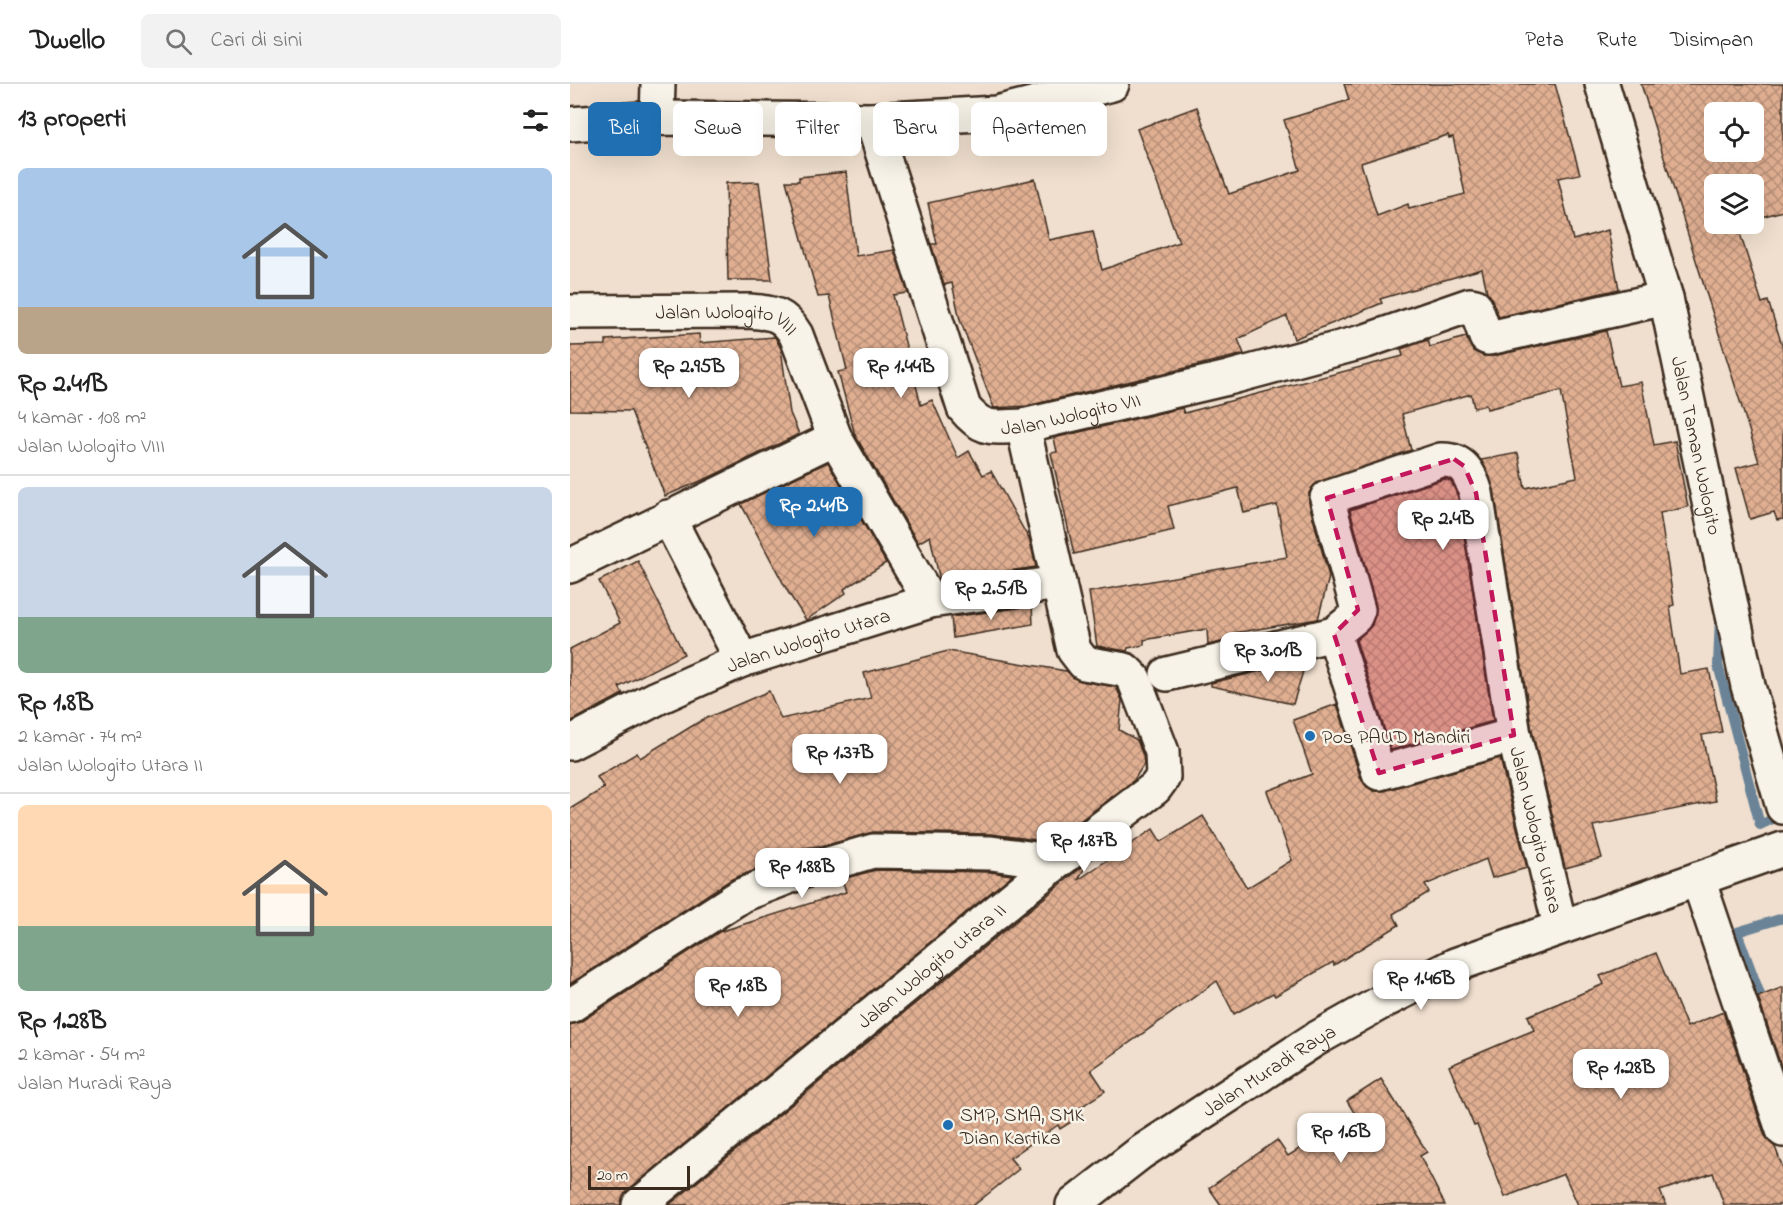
<!DOCTYPE html>
<html lang="id">
<head>
<meta charset="utf-8">
<style>
  :root { --surface:#fff; --page:#f2f2f2; --text:#222; --muted:#767676; --line:#e0e0e0; --accent:#1f6fb2 }
  body { margin:0; font-family:"Indie Flower",sans-serif; background:var(--page); color:var(--text); height:100vh; display:flex; flex-direction:column; font-size:22px; white-space:nowrap }
  * { box-sizing:border-box; margin:0 }
  p { font-size:20px; color:var(--muted) }
  .icon { flex:none; width:33px; height:33px; fill:none; stroke:currentColor; stroke-width:2; stroke-linecap:round; stroke-linejoin:round }
  .map { position:relative; flex:1; overflow:hidden }
  .sheet { display:flex; flex-direction:column; background:var(--surface); width:570px }
  .sheet>* { flex:none }
  .top-card { position:absolute; left:18px; top:18px; width:570px; height:54px; display:flex; gap:12px }
  .controls { position:absolute; left:1134px; top:18px; display:grid; gap:12px }
  .controls a { display:grid; place-items:center; width:60px; height:60px; border-radius:9px; background:var(--surface); box-shadow:0 6px 24px #0002; font-size:30px }
  .scale { position:absolute; left:18px; bottom:15px; width:102px; box-sizing:border-box; padding-left:6px; border:3px solid #3b2a1e; border-top:0; font-size:16px; line-height:21px; white-space:nowrap; color:#3b2a1e; -webkit-text-stroke:4px #f7f3e8; paint-order:stroke }
  .price { position:absolute; translate:-50% -51px; padding:0 14px; border-radius:12px; background:#fff; color:#222; font-size:20px; line-height:39px; filter:drop-shadow(0 2px 3px #0008) }
  .price::after { content:''; position:absolute; left:50%; top:36px; width:18px; height:14px; margin-left:-9px; background:inherit; clip-path:polygon(0 0,100% 0,50% 100%) }
  .price.active { background:var(--accent); color:#fff }
  ul { padding:0; list-style:none }
  li { display:grid; align-content:center; gap:12px; height:318px; padding:0 18px }
  li+li { border-top:2px solid var(--line) }
  li span { display:grid; place-items:center; height:186px; border-radius:9px; color:#555 }
  li>.icon { margin-inline-start:auto }
  span .icon { width:108px; height:108px; fill:#fffc; stroke-width:1 }
  li b { font-size:26px }
  h2 { display:flex; justify-content:space-between; align-items:center; height:72px; padding:0 18px; font-size:26px }
  .tag { padding:0 21px; border-radius:9px; background:var(--surface); box-shadow:0 6px 24px #0002; font-size:21px; line-height:54px }
  .tag.active { background:var(--accent); color:#fff }
  header { display:flex; align-items:center; gap:36px; box-sizing:border-box; height:84px; padding:0 30px; background:var(--surface); border-bottom:2px solid var(--line) }
  header strong { font-size:28px }
  nav { display:flex; gap:33px; margin-inline-start:auto; font-size:21px }
  .search { width:420px; height:54px; background:var(--page); display:flex; align-items:center; gap:15px; box-sizing:border-box; padding:0 21px; border-radius:9px; color:var(--muted); font-size:22px }
  main { display:flex; flex:1; min-height:0 }
  .map>svg:first-child { display:block }
  .lines { fill:none; stroke-linecap:round; stroke-linejoin:round }
  .stream { stroke:#6a8397; stroke-width:10 }
  .building { fill:url(#building-cross-hatch); stroke:#3b2a1e; stroke-width:1.5; fill-rule:evenodd }
  .street-casing { stroke:#3b2a1e; stroke-width:38 }
  .secondary-casing { stroke:#3b2a1e; stroke-width:38 }
  .street { stroke:#f7f3e8; stroke-width:33 }
  .secondary { stroke:#f7f3e8; stroke-width:33 }
  .marked { fill:#c2185b; fill-opacity:0.2; stroke:#c2185b; stroke-width:4.5; stroke-dasharray:12 8; stroke-linejoin:round }
  .poi-dot { fill:#1f6fb2; stroke:#f7f3e8; stroke-width:2 }
  .labels { text-anchor:middle; stroke-width:5; stroke-linejoin:round; paint-order:stroke }
  .street-label { font-size:20px; fill:#3b2a1e; stroke:#f7f3e8 }
  .poi-label { font-size:20px; fill:#3b2a1e; stroke:#f7f3e8; text-anchor:start }
</style>
</head>
<body>
<header>
<strong>Dwello</strong>
<div class="search"><svg class="icon" aria-label="search" viewBox="0 0 24 24"><circle cx="10" cy="10" r="6"/><path d="M15 15l6 6"/></svg>Cari di sini</div>
<nav><a>Peta</a><a>Rute</a><a>Disimpan</a></nav>
</header>
<main>
<section class="sheet">
<h2>13 properti<svg class="icon" aria-label="filters" viewBox="0 0 24 24"><path d="M4 7h16M4 17h16"/><circle cx="9" cy="7" r="2"/><circle cx="15" cy="17" r="2"/></svg></h2>
<ul>
<li><span style="background:linear-gradient(#a9c7e8 75%,#b9a48a 0)"><svg class="icon" aria-label="home" viewBox="0 0 24 24"><path d="M3 11l9-7 9 7M6 9v11h12V9"/></svg></span><div><b>Rp 2.41B</b><p>4 kamar · 108 m²</p><p>Jalan Wologito VIII</p></div></li>
<li><span style="background:linear-gradient(#c9d6e8 70%,#7fa58c 0)"><svg class="icon" aria-label="home" viewBox="0 0 24 24"><path d="M3 11l9-7 9 7M6 9v11h12V9"/></svg></span><div><b>Rp 1.8B</b><p>2 kamar · 74 m²</p><p>Jalan Wologito Utara II</p></div></li>
<li><span style="background:linear-gradient(#ffd9b3 65%,#7fa58c 0)"><svg class="icon" aria-label="home" viewBox="0 0 24 24"><path d="M3 11l9-7 9 7M6 9v11h12V9"/></svg></span><div><b>Rp 1.28B</b><p>2 kamar · 54 m²</p><p>Jalan Muradi Raya</p></div></li>
</ul>
</section>
<div class="map">
<svg width="1213" height="1121" viewBox="0 0 1213 1121">
  <defs>
    <pattern id="building-cross-hatch" width="8" height="8" patternUnits="userSpaceOnUse" patternTransform="scale(1.5)"><rect width="8" height="8" fill="#e0af92"/><path d="M0 0l8 8M0 8l8-8" fill="none" stroke="#b78f77"/></pattern>
  </defs>
  <rect width="100%" height="100%" fill="#f0dfce"/>
  <filter id="ink" filterUnits="userSpaceOnUse"><feTurbulence type="fractalNoise" baseFrequency=".0167" numOctaves="2"/><feDisplacementMap in="SourceGraphic" scale="12" xChannelSelector="R" yChannelSelector="G"/><feConvolveMatrix kernelMatrix="1 2 1 2 8 2 1 2 1" color-interpolation-filters="sRGB"/></filter>
  <g filter="url(#ink)">
    <g class="lines">
      <!-- stream -->
      <g class="stream">
        <path d="M1150,532l-2,49 42,160 23,-11"/>
        <path d="M1195,924l-28,-76 46,-14"/>
      </g>
    </g>
    <!-- building -->
    <g class="building">
      <path d="M774,0h211l25,90 -22,4 15,62 35,-10 11,59 -120,28 -12,-25 -5,-23 -102,30 2,4 -88,36 -7,-23 -49,23 6,15 -217,52 -33,2 -34,-88 -8,-37 -8,2 -13,-41h6l-9,-41 107,-24 14,61 44,-9 9,39 77,-28 -42,-113 60,-22 32,87 71,-24 -16,-50 65,-20zM878,51l1,3 4,-1 12,57 -56,15 -1,-5 -31,12 -16,-53z"/>
      <path d="M1071,0h142v127l-29,8v-35h-40v40h23l25,79 6,-2 15,47v171l-6,1 -3,-8 -24,7 -14,-51 23,-6zM1144,28h40v40h-40z"/>
      <path d="M276,88l10,84 38,-6 14,43 -15,2 28,110 11,-5 26,58 11,-7 14,24 8,-4 39,70 6,26 -96,14 -10,-45 -12,7 -63,-108 -17,-63 9,-2 -18,-74 -11,1 -32,-116h13v-4z"/>
      <path d="M189,98l13,98h-44l-2,-97z"/>
      <path d="M1036,247l13,55 22,-4 13,63 21,-4 13,66 -28,6 14,92 -4,1 10,68 29,-5 13,63 -20,3 14,66 -123,25 9,32 -37,10 -33,-137 -38,-241 -13,-30 37,-7 7,35 52,-11 -16,-86 -74,18 -1,-4 -12,3 -3,-14 -69,20 9,36 -97,35 -5,8v10l20,74 -11,42 -83,14 7,4 -34,8 -1,-16 -63,11v5l-16,3 -1,3 -30,-5 -8,-54 198,-35 -10,-52 -33,8 -6,-25 -70,18 6,24 -100,24 -23,-101 6,-1 -3,-14 128,-30 2,5 219,-57 -2,-7 27,-9 2,7 36,-10 7,14 10,5h10z"/>
      <path d="M129,250l1,9 75,-6 6,12 9,64 9,21 -89,43 -45,19 -34,-85 -61,-1v-64l36,-1v-5z"/>
      <path d="M258,378l58,101 -42,26 2,4 -40,27 -18,-28 -47,-88z"/>
      <path d="M874,395l7,2 7,16 35,224 -102,29 -35,-110 16,-15 4,-19 -26,-96z"/>
      <path d="M68,477l46,93 -65,33 4,7 -53,28v-73l50,-26 -21,-42z"/>
      <path d="M462,522l1,18 -80,14 -2,-21z"/>
      <path d="M378,567l118,20 15,10 35,6 6,13 -3,30 18,10 6,16 1,8 -10,16 -82,62 -61,-8 -118,-2 -42,12 -47,7 -31,20 -21,8 -162,105v-175l34,-21 -7,-11 40,-24 3,5 62,-38 67,-29 12,28 90,-21 -7,-25z"/>
      <path d="M728,578l7,3 -12,39 -82,-18v-3z"/>
      <path d="M767,620l24,75 5,7 8,5h10l116,-33 27,110 -35,10 -6,-19 -61,26 4,7 -36,22 6,11 -65,40 -1,-3 -58,34 -2,-3 -39,21 -17,-33 -126,89 14,21 -27,18 4,6 -22,14 -2,-4 -48,33 9,11 -45,36h-305l419,-343 -10,18 75,-51 8,13 42,-26 44,72 45,-28 -25,-69 45,-17 -19,-54z"/>
      <path d="M306,786l114,2 22,3 -385,316 -6,14h-51v-180l10,-3 139,-90 127,-40 -4,-13z"/>
      <path d="M1086,869l31,74 36,-15 42,124 10,11 8,21v37h-59l-11,-32 -53,18 6,14h-88l-14,-31 -59,23 -28,-72 -3,1 -25,-60 85,-36 -6,-14 76,-32 -4,-8z"/>
      <path d="M1213,903v85l-25,-75z"/>
      <path d="M811,995l46,73 -7,4 25,49h-224l-12,-17 68,-48 11,16 67,-42 -8,-13z"/>
    </g>
    <g class="lines">
      <!-- street casing -->
      <g class="street-casing">
        <g id="street">
          <path id="s1" d="M1032,0l64,214 82,388 35,121"/>
          <path d="M87,34l1,-34"/>
          <path id="s2" d="M302,36l92,288c19,24 31,19 59,18l205,-48 138,-37 104,-36 5,1 11,31 3,1 177,-40"/>
          <path d="M0,40l87,-6 215,2 124,-7 116,-29"/>
          <path id="s3" d="M0,228l179,-1c24,2 34,2 47,24l39,103 95,163"/>
          <path d="M98,433l74,143"/>
          <path d="M0,482l265,-128"/>
          <path d="M764,550l45,139 135,-38"/>
          <path id="s4" d="M597,590l167,-40 21,-17 3,-7 -31,-112 114,-38c22,-1 29,13 35,33l38,242 46,191"/>
          <path id="s5" d="M0,659l87,-45 85,-38 188,-59 129,-18"/>
          <path d="M1128,795l85,251"/>
          <path d="M0,922l172,-111 59,-23 72,-21 118,2 66,9"/>
          <path id="s6" d="M69,1121l418,-343 98,-74 8,-11 -1,-25 -28,-73 -9,-9 -41,-7 -10,-13 -51,-224"/>
        </g>
      </g>
      <!-- secondary casing -->
      <g class="secondary-casing">
        <g id="secondary">
          <path id="s7" d="M503,1121l67,-52 174,-113 66,-37 75,-38 328,-116"/>
        </g>
      </g>
      <!-- street -->
      <use href="#street" class="street"/>
      <!-- secondary -->
      <use href="#secondary" class="secondary"/>
    </g>
  </g>
  <!-- marked area -->
  <path class="marked" d="M884,375l10,7 12,27 38,242 -135,38 -45,-139 24,-24 -31,-112z"/>
  <!-- markers -->
  <g class="poi-dot">
    <circle cx="740" cy="652" r="6"/>
    <circle cx="378" cy="1041" r="6"/>
  </g>
  <g class="labels">
    <!-- street labels -->
    <g class="street-label">
      <text dy="7" stroke="none"><textPath href="#s3" startOffset="159">Jalan Wologito VIII</textPath></text>
      <text dy="7" stroke="none"><textPath href="#s2" startOffset="417">Jalan Wologito VII</textPath></text>
      <text dy="7" stroke="none"><textPath href="#s1" startOffset="374">Jalan Taman Wologito</textPath></text>
      <text dy="7" stroke="none"><textPath href="#s5" startOffset="260">Jalan Wologito Utara</textPath></text>
      <text dy="7" stroke="none"><textPath href="#s4" startOffset="838">Jalan Wologito Utara</textPath></text>
      <text dy="7" stroke="none"><textPath href="#s6" startOffset="378">Jalan Wologito Utara II</textPath></text>
      <text dy="7" stroke="none"><textPath href="#s7" startOffset="238">Jalan Muradi Raya</textPath></text>
    </g>
    <!-- poi labels -->
    <g class="poi-label">
      <text x="752" y="659">Pos PAUD Mandiri</text>
      <text x="390" y="1037">SMP, SMA, SMK<tspan x="390" dy="23">Dian Kartika</tspan></text>
    </g>
  </g>
</svg>
<div class="controls">
<a><svg class="icon" aria-label="locate" viewBox="0 0 24 24"><circle cx="12" cy="12" r="6"/><path d="M12 2v4M12 18v4M2 12h4M18 12h4"/></svg></a>
<a><svg class="icon" aria-label="layers" viewBox="0 0 24 24"><path d="M12 4l9 5-9 5-9-5zM3 14l9 5 9-5"/></svg></a>
</div>
<div class="scale">20 m</div>
<b class="price" style="left:119px;top:315px">Rp 2.95B</b>
<b class="price" style="left:331px;top:315px">Rp 1.44B</b>
<b class="price active" style="left:244px;top:454px">Rp 2.41B</b>
<b class="price" style="left:873px;top:467px">Rp 2.4B</b>
<b class="price" style="left:421px;top:537px">Rp 2.51B</b>
<b class="price" style="left:698px;top:599px">Rp 3.01B</b>
<b class="price" style="left:270px;top:701px">Rp 1.37B</b>
<b class="price" style="left:514px;top:789px">Rp 1.87B</b>
<b class="price" style="left:232px;top:815px">Rp 1.88B</b>
<b class="price" style="left:851px;top:927px">Rp 1.46B</b>
<b class="price" style="left:168px;top:934px">Rp 1.8B</b>
<b class="price" style="left:1051px;top:1016px">Rp 1.28B</b>
<b class="price" style="left:771px;top:1080px">Rp 1.6B</b>
<div class="top-card">
<a class="tag active">Beli</a>
<a class="tag">Sewa</a>
<a class="tag">Filter</a>
<a class="tag">Baru</a>
<a class="tag">Apartemen</a>
</div>
</div>
</main>
</body>
</html>
